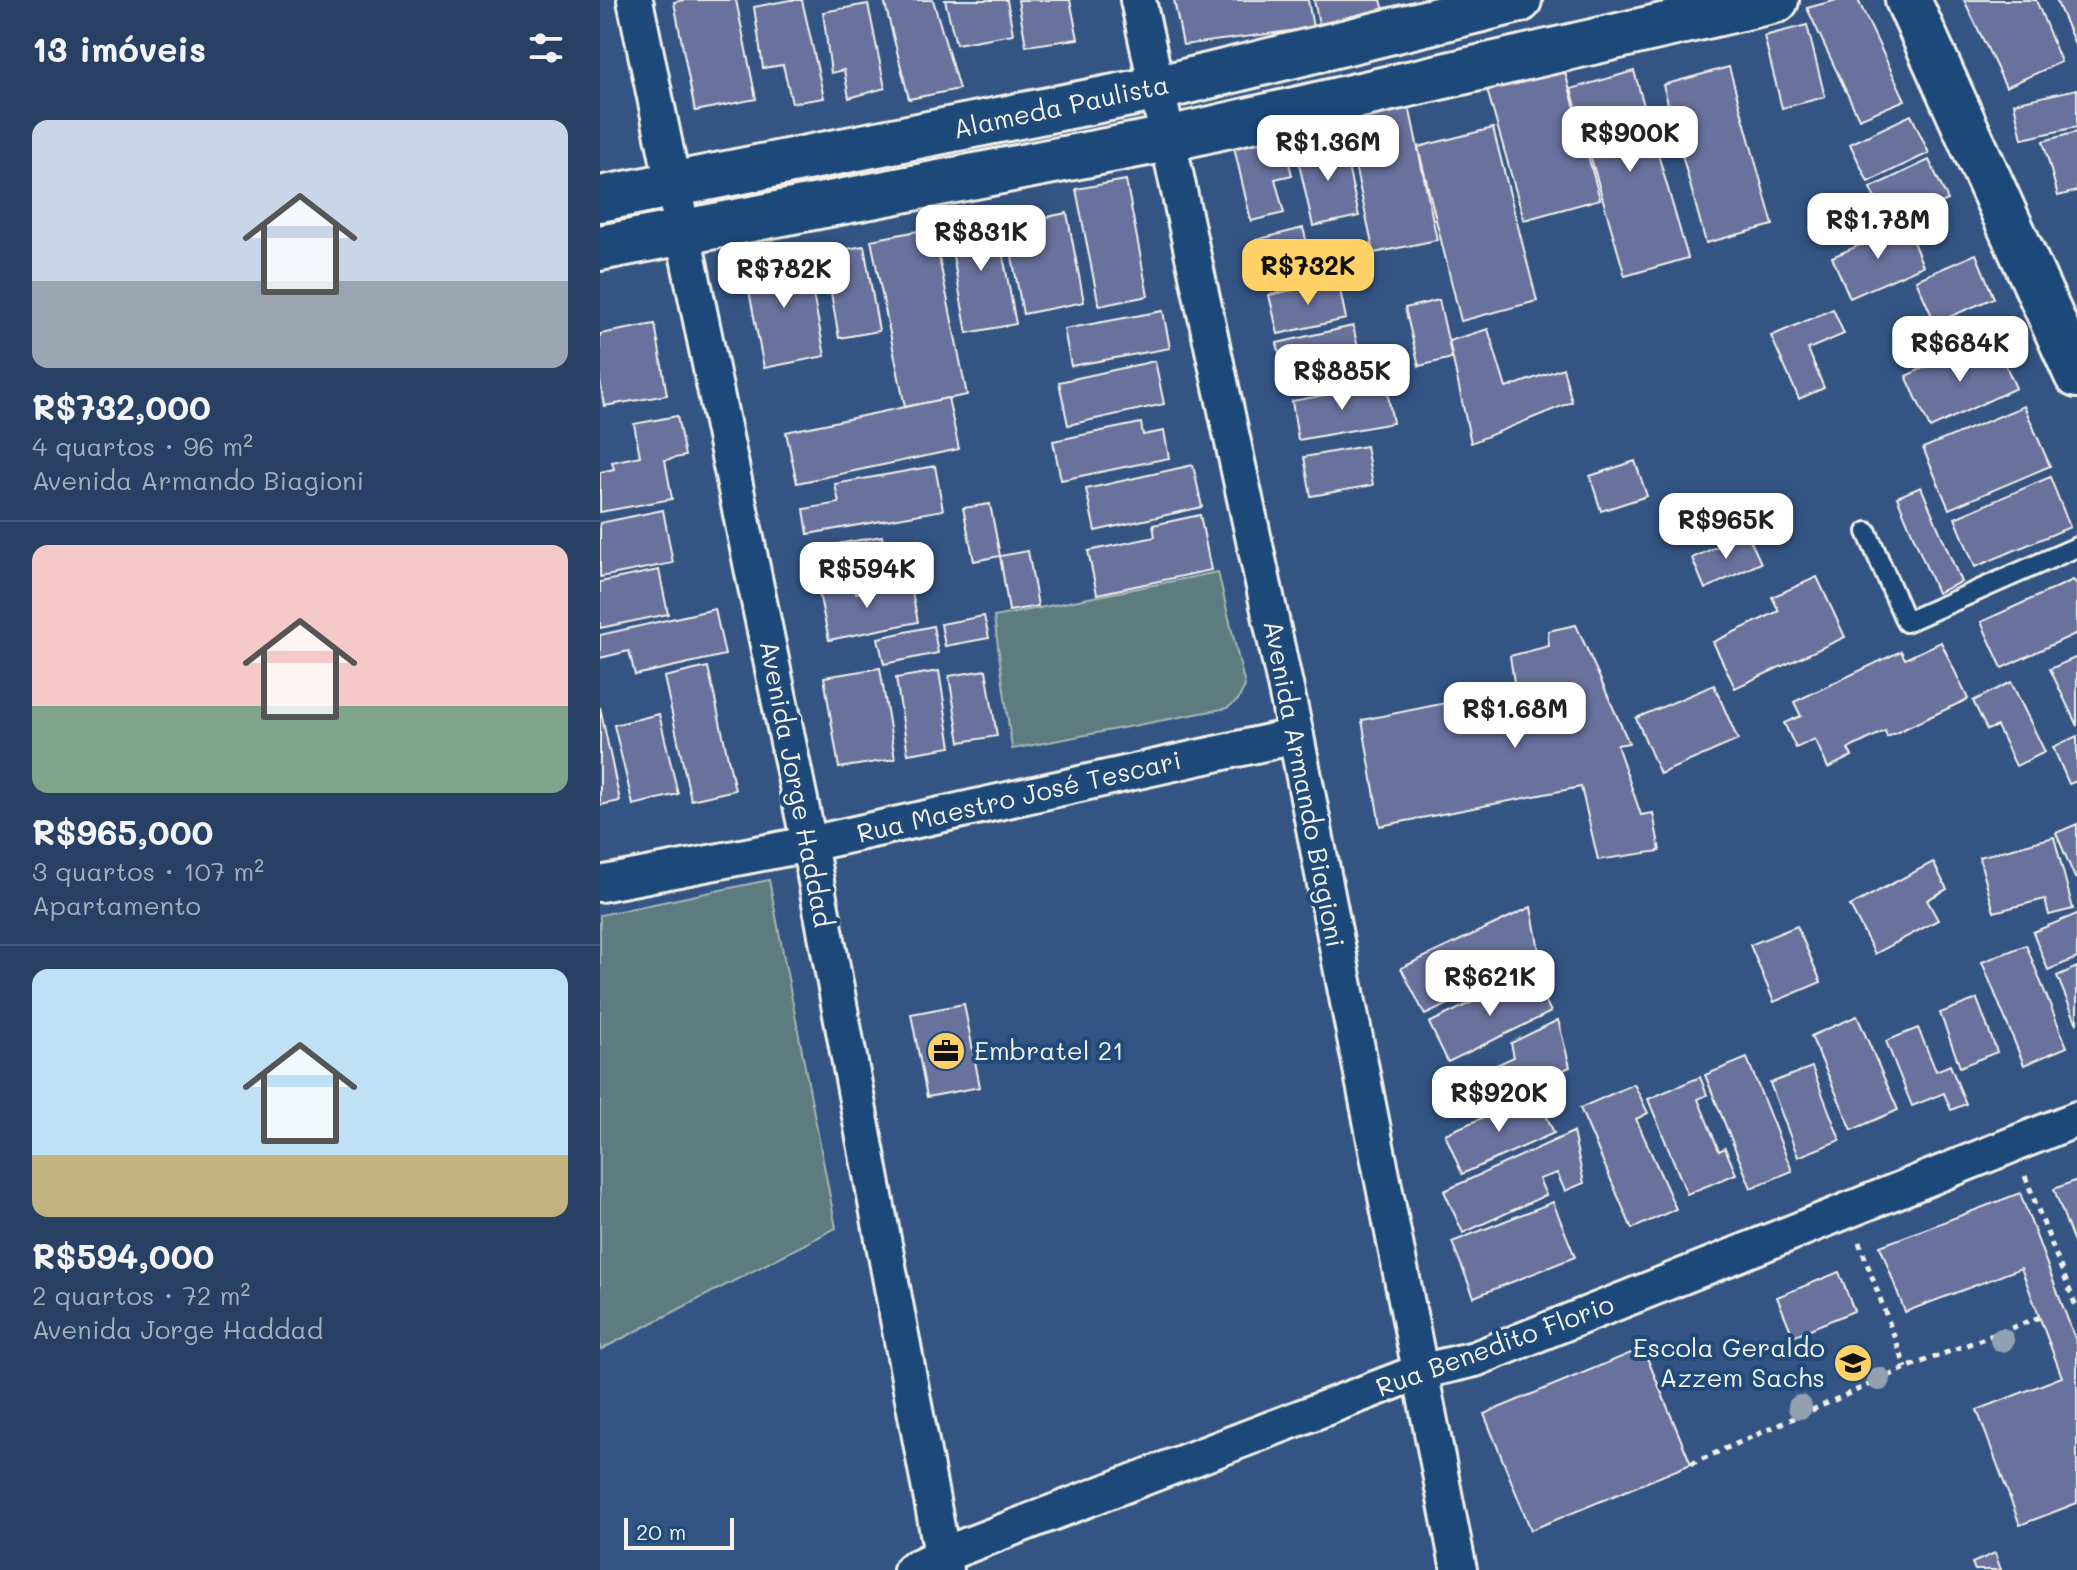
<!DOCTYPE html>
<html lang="pt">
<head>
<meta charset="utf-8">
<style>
  :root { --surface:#274063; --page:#2f4769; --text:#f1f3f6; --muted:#a4afbe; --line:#435978; --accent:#ffd166 }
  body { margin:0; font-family:Mali,sans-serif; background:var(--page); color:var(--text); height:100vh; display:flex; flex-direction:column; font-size:30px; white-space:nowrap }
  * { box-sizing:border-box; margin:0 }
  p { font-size:26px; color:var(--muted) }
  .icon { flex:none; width:44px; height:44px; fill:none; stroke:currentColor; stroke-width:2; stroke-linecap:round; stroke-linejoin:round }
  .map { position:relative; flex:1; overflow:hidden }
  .details { display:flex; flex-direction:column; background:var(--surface); width:600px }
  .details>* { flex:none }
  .scale { position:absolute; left:24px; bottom:20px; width:110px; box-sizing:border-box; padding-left:8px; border:4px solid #f4f1e8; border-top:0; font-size:22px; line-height:28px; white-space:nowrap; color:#f4f1e8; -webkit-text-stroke:6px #1f4a7a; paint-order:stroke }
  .price { position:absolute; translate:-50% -68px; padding:0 18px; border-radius:16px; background:#fff; color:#222; font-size:26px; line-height:52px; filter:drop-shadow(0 2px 4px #0008) }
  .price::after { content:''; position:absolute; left:50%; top:48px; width:24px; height:18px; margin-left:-12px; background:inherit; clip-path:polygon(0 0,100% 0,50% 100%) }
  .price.active { background:var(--accent); color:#111 }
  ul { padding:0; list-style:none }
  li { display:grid; align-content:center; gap:16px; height:424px; padding:0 32px }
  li+li { border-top:2px solid var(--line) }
  li span { display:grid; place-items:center; height:248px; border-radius:16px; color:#555 }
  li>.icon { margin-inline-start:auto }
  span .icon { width:144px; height:144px; fill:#fffc; stroke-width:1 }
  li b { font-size:34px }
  h2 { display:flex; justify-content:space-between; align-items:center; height:96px; padding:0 32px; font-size:34px }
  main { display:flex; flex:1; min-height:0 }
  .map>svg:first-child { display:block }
  .green { fill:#5b7c80; stroke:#a8b6b4; stroke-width:2 }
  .building { fill:#67729d; stroke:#f4f1e8; stroke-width:2 }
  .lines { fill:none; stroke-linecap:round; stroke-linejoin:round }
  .lane-casing { stroke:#f4f1e8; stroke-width:24 }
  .street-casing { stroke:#f4f1e8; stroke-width:40 }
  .secondary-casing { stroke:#f4f1e8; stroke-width:50 }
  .path { stroke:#f4f1e8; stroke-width:5; stroke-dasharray:6 6; stroke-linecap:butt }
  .lane { stroke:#1f4a7a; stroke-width:18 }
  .street { stroke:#1f4a7a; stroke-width:34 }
  .secondary { stroke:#1f4a7a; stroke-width:44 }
  .tree { fill:#91a1b2 }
  .labels { text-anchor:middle; stroke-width:8; stroke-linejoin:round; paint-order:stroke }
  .street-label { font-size:26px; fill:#f4f1e8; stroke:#1f4a7a }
  .poi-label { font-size:26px; fill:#f4f1e8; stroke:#1f4a7a; text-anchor:start }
</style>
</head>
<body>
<main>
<section class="details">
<h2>13 imóveis<svg class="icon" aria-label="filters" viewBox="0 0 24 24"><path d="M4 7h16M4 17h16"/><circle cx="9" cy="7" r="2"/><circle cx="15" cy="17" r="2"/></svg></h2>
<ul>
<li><span style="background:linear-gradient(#c9d6e8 65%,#9aa5b1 0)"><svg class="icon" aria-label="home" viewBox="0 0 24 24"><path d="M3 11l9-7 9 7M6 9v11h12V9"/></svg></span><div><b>R$732,000</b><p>4 quartos · 96 m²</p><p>Avenida Armando Biagioni</p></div></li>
<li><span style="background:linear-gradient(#f6c9c9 65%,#7fa58c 0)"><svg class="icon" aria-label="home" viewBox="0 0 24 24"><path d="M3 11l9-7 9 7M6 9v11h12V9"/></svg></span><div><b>R$965,000</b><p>3 quartos · 107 m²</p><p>Apartamento</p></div></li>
<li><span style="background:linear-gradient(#bfe0f5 75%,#c2b280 0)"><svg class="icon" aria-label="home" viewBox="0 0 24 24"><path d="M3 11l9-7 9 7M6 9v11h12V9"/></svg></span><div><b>R$594,000</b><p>2 quartos · 72 m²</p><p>Avenida Jorge Haddad</p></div></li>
</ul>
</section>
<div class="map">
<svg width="1477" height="1570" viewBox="0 0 1477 1570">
  <rect width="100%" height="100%" fill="#345584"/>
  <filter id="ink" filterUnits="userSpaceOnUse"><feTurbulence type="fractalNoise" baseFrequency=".0125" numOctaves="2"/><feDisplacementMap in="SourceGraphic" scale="16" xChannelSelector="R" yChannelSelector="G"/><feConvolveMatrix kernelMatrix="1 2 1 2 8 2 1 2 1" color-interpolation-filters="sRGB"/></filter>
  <g filter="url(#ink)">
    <!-- green -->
    <g class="green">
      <path d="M618,572l27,114 -7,14 -11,8 -215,41 -18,-132z"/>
      <path d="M169,880l67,348 -236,122v-435z"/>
    </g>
    <!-- building -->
    <g class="building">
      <path d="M84,0h52l20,99 -61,12 -21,-109z"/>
      <path d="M190,0h12l22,98 -32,5 -9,-38 -20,3 -9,-61z"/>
      <path d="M284,0h49l26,89 -50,10z"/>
      <path d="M345,0h62l6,34 -57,10z"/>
      <path d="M418,0h52l8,39 -52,7z"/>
      <path d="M574,0h134l5,28 -130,17z"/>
      <path d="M714,0h67l3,11 -65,13z"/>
      <path d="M1237,0h21l47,100 -46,19 -52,-111z"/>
      <path d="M1364,0h72l25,62 -55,25z"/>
      <path d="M1456,0h21v49z"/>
      <path d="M268,4l17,84 -36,10 -5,-28 -13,3 -8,-61z"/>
      <path d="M1207,25l18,72 -43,11 -18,-72z"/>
      <path d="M963,65l37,134 -76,21 -38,-134z"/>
      <path d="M1129,67l44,158 -67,18 -43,-158z"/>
      <path d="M1034,71l54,187 -63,18 -54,-187z"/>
      <path d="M1477,89v38l-55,12 -8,-36z"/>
      <path d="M808,101l29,139 -63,13 -30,-138z"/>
      <path d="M1311,115l18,38 -61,29 -18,-38z"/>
      <path d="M893,128l44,173 -76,20 -43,-174z"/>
      <path d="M1477,132v59l-19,5 -15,-55z"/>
      <path d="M682,136l10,39 -17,4 9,34 -33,8 -17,-74z"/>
      <path d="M742,140l17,76 -46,10 -17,-76z"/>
      <path d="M1329,160l19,40 -59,28 -19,-40z"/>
      <path d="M526,180l22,116 -49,10 -23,-117z"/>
      <path d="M395,213l21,111 -49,9 -20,-110z"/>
      <path d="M467,213l17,89 -61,12 -17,-89z"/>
      <path d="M1306,225l17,41 -73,32 -18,-41z"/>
      <path d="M333,228l34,167 -62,12 -34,-167z"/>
      <path d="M703,228l11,41 -48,12 -10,-41z"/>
      <path d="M264,246l15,85 -40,7 -15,-85z"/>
      <path d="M205,253l20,103 -61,12 -20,-103z"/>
      <path d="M1376,254l18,44 -59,25 -19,-43z"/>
      <path d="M738,280l8,39 -68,15 -9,-39z"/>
      <path d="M839,300l13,58 -33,8 -14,-58z"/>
      <path d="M1233,309l11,25 -36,15 16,39 -25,11 -28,-63z"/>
      <path d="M563,311l7,37 -99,18 -7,-37z"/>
      <path d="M55,324l12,71 -63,11 -4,-26v-46z"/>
      <path d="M753,326l10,44 -76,18 -10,-45z"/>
      <path d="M888,329l18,59 57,-20 9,34 -101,41 -22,-102z"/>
      <path d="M1396,344l20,44 -86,40 -24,-52 53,-25 4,8z"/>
      <path d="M555,361l9,43 -96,21 -9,-43z"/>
      <path d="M786,384l7,39 -95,17 -6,-39z"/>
      <path d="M348,398l11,51 -162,34 -11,-51z"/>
      <path d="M1424,406l26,60 -101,43 -26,-61z"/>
      <path d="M77,416l8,40 -20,4 7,39 -72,13v-40l14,-3 -2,-7 28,-6 -6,-32z"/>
      <path d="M541,423l2,12 21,-4 5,27 -108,22 -8,-39z"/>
      <path d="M766,446l7,39 -62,11 -7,-39z"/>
      <path d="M1035,461l12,35 -46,15 -11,-35z"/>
      <path d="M593,465l9,42 -107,24 -9,-42z"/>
      <path d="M335,466l8,44 -135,24 -4,-25 35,-6 -4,-19z"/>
      <path d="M1450,477l20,50 -95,40 -20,-49z"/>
      <path d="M1321,487l40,95 -24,11 -40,-96z"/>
      <path d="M390,504l10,52 -26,5 -11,-53z"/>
      <path d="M63,510l10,53 -73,14v-54z"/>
      <path d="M600,515l11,55 -114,24 -9,-43 67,-14 -2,-12z"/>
      <path d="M1147,533l14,30 -56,26 -13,-31z"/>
      <path d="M282,536l8,43 -71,14 -9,-44z"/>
      <path d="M428,551l10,55 -29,5 -9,-55z"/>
      <path d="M59,570l9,44 -68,14v-46z"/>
      <path d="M1217,577l28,60 -110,51 -22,-46 66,-31 -7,-14z"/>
      <path d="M1473,580l4,4v49l-75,35 -21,-46z"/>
      <path d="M310,582l8,40 -89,18 -10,-47 36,-7 1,7z"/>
      <path d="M115,609l10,46 -90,20 -6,-24 -29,7v-23z"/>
      <path d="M384,616l5,22 -44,8 -4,-22z"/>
      <path d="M976,625l53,118 -12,2 24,70 12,-2 7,38 -62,9 -17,-73 -201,39 -18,-106 153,-31 -5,-33 39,-10 -1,-15z"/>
      <path d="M333,626l5,27 -54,11 -6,-26z"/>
      <path d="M1341,642l27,57 -81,38 -2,-6 -37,18 4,7 -24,12 -13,-29 -19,9 -12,-25 17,-7 -7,-14 107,-51 4,8z"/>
      <path d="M1477,657v69l-27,-57z"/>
      <path d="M108,667l27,123 -44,10 -27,-123z"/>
      <path d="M280,668l15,91 -56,9 -15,-91z"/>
      <path d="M386,670l11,66 -37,6 -11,-66z"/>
      <path d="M339,671l12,76 -43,7 -12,-76z"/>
      <path d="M1411,682l34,70 -29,14 -19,-40 -10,4 -14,-29z"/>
      <path d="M1114,685l24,55 -78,34 -24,-56z"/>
      <path d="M0,707l20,94 -20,4z"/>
      <path d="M59,714l19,80 -45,11 -19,-80z"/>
      <path d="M1477,736v45l-8,3 -16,-37z"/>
      <path d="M1477,824v54h-2l-19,-45z"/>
      <path d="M1454,837l19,72 -24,6 -4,-16 -51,13 -15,-55z"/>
      <path d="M1333,862l14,27 -20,11 11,20 -63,34 -25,-48z"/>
      <path d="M931,907l10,54 -116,54 -24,-47z"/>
      <path d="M1477,914v44l-29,12 -15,-38z"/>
      <path d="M1197,926l24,56 -47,20 -24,-57z"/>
      <path d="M1426,945l41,102 -43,18 -42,-103z"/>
      <path d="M1477,967v57l-20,-48z"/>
      <path d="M932,973l19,39 -103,50 -19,-39z"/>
      <path d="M1377,999l20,53 -37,15 -20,-54z"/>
      <path d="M364,1004l16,83 -53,10 -16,-83z"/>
      <path d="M1257,1016l41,94 -46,20 -41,-94z"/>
      <path d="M958,1020l12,47 -93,43 -15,-29 52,-24 -3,-14z"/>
      <path d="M1318,1028l18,43 14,-6 16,39 -15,6 -7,-17 -32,13 -26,-65z"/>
      <path d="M1147,1058l45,113 -41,17 -46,-113z"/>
      <path d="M1212,1067l28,73 -42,17 -28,-74z"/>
      <path d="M1100,1077l7,18 -9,4 21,52 6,-3 11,26 -49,20 -39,-95z"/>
      <path d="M1034,1084l14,29 -12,6 40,90 -44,20 -52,-121z"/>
      <path d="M937,1094l17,39 -92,41 -17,-40z"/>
      <path d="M973,1132l11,51 -19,8 -8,-18 -18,6 7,16 -83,38 -19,-42z"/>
      <path d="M1477,1180v71l-23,-62z"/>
      <path d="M1420,1193l57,151v159l-57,22 -43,-115 85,-33 -41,-109 -116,44 -25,-66z"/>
      <path d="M953,1202l22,55 -101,40 -22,-55z"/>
      <path d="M1239,1272l15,39 -61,25 -16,-39z"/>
      <path d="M1043,1348l48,116 -160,66 -47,-116z"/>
      <path d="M1395,1553l6,17h-26l-3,-7z"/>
    </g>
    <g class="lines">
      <!-- lane casing -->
      <g class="lane-casing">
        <path id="lane" d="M1267,532l39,90 171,-75"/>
      </g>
      <!-- street casing -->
      <g class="street-casing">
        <g id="street">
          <path d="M35,0l174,844 136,726"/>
          <path d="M538,0l158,736 163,834"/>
          <path d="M0,884l209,-40 487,-108"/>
          <path d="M311,1570l31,-15 477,-183 56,-13 602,-240"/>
        </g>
      </g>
      <!-- secondary casing -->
      <g class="secondary-casing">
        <g id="secondary">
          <path d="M1308,0l169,375"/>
          <path d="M0,199l555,-110 364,-89"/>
          <path d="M0,248l568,-109 608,-139"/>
        </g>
      </g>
      <!-- path -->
      <g class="path">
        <path d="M1425,1176l52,133"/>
        <path d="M1259,1242l47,126"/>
        <path d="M1091,1464l215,-96 134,-51"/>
      </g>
      <!-- lane -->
      <use href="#lane" class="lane"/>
      <!-- street -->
      <use href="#street" class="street"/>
      <!-- secondary -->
      <use href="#secondary" class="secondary"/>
    </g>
    <!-- trees -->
    <g class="tree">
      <circle cx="1402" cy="1340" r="12"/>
      <circle cx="1279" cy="1379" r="12"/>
      <circle cx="1200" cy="1407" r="12"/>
    </g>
  </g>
  <!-- icons -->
  <defs>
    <g id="office-disc" transform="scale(2)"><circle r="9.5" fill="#ffd166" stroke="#1f4a7a"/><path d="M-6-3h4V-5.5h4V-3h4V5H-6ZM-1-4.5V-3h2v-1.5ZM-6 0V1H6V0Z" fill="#111"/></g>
    <g id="school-disc" transform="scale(2)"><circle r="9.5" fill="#ffd166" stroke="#1f4a7a"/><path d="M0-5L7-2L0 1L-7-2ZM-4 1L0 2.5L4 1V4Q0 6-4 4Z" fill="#111"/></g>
  </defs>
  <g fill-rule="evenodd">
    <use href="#office-disc" x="346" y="1051"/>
    <use href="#school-disc" x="1253" y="1363"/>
  </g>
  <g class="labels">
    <!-- street labels -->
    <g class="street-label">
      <text transform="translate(461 107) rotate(-12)" y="9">Alameda Paulista</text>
      <text transform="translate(196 784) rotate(79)" y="9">Avenida Jorge Haddad</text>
      <text transform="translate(704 784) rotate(79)" y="9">Avenida Armando Biagioni</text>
      <text transform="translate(419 797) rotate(-13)" y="9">Rua Maestro José Tescari</text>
      <text transform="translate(895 1346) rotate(-20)" y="9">Rua Benedito Florio</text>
    </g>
    <!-- poi labels -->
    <g class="poi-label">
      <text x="374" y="1060">Embratel 21</text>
      <text x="1225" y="1357" text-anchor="end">Escola Geraldo<tspan x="1225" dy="30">Azzem Sachs</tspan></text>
    </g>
  </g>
</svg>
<div class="scale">20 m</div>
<b class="price" style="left:1030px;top:174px">R$900K</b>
<b class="price" style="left:728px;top:183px">R$1.36M</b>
<b class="price" style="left:1278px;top:261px">R$1.78M</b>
<b class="price" style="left:381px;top:273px">R$831K</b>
<b class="price active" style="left:708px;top:307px">R$732K</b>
<b class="price" style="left:184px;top:310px">R$782K</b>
<b class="price" style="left:1360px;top:384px">R$684K</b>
<b class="price" style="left:742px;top:412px">R$885K</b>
<b class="price" style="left:1126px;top:561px">R$965K</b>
<b class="price" style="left:267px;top:610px">R$594K</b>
<b class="price" style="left:915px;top:750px">R$1.68M</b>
<b class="price" style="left:890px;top:1018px">R$621K</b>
<b class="price" style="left:899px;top:1134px">R$920K</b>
</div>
</main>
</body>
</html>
